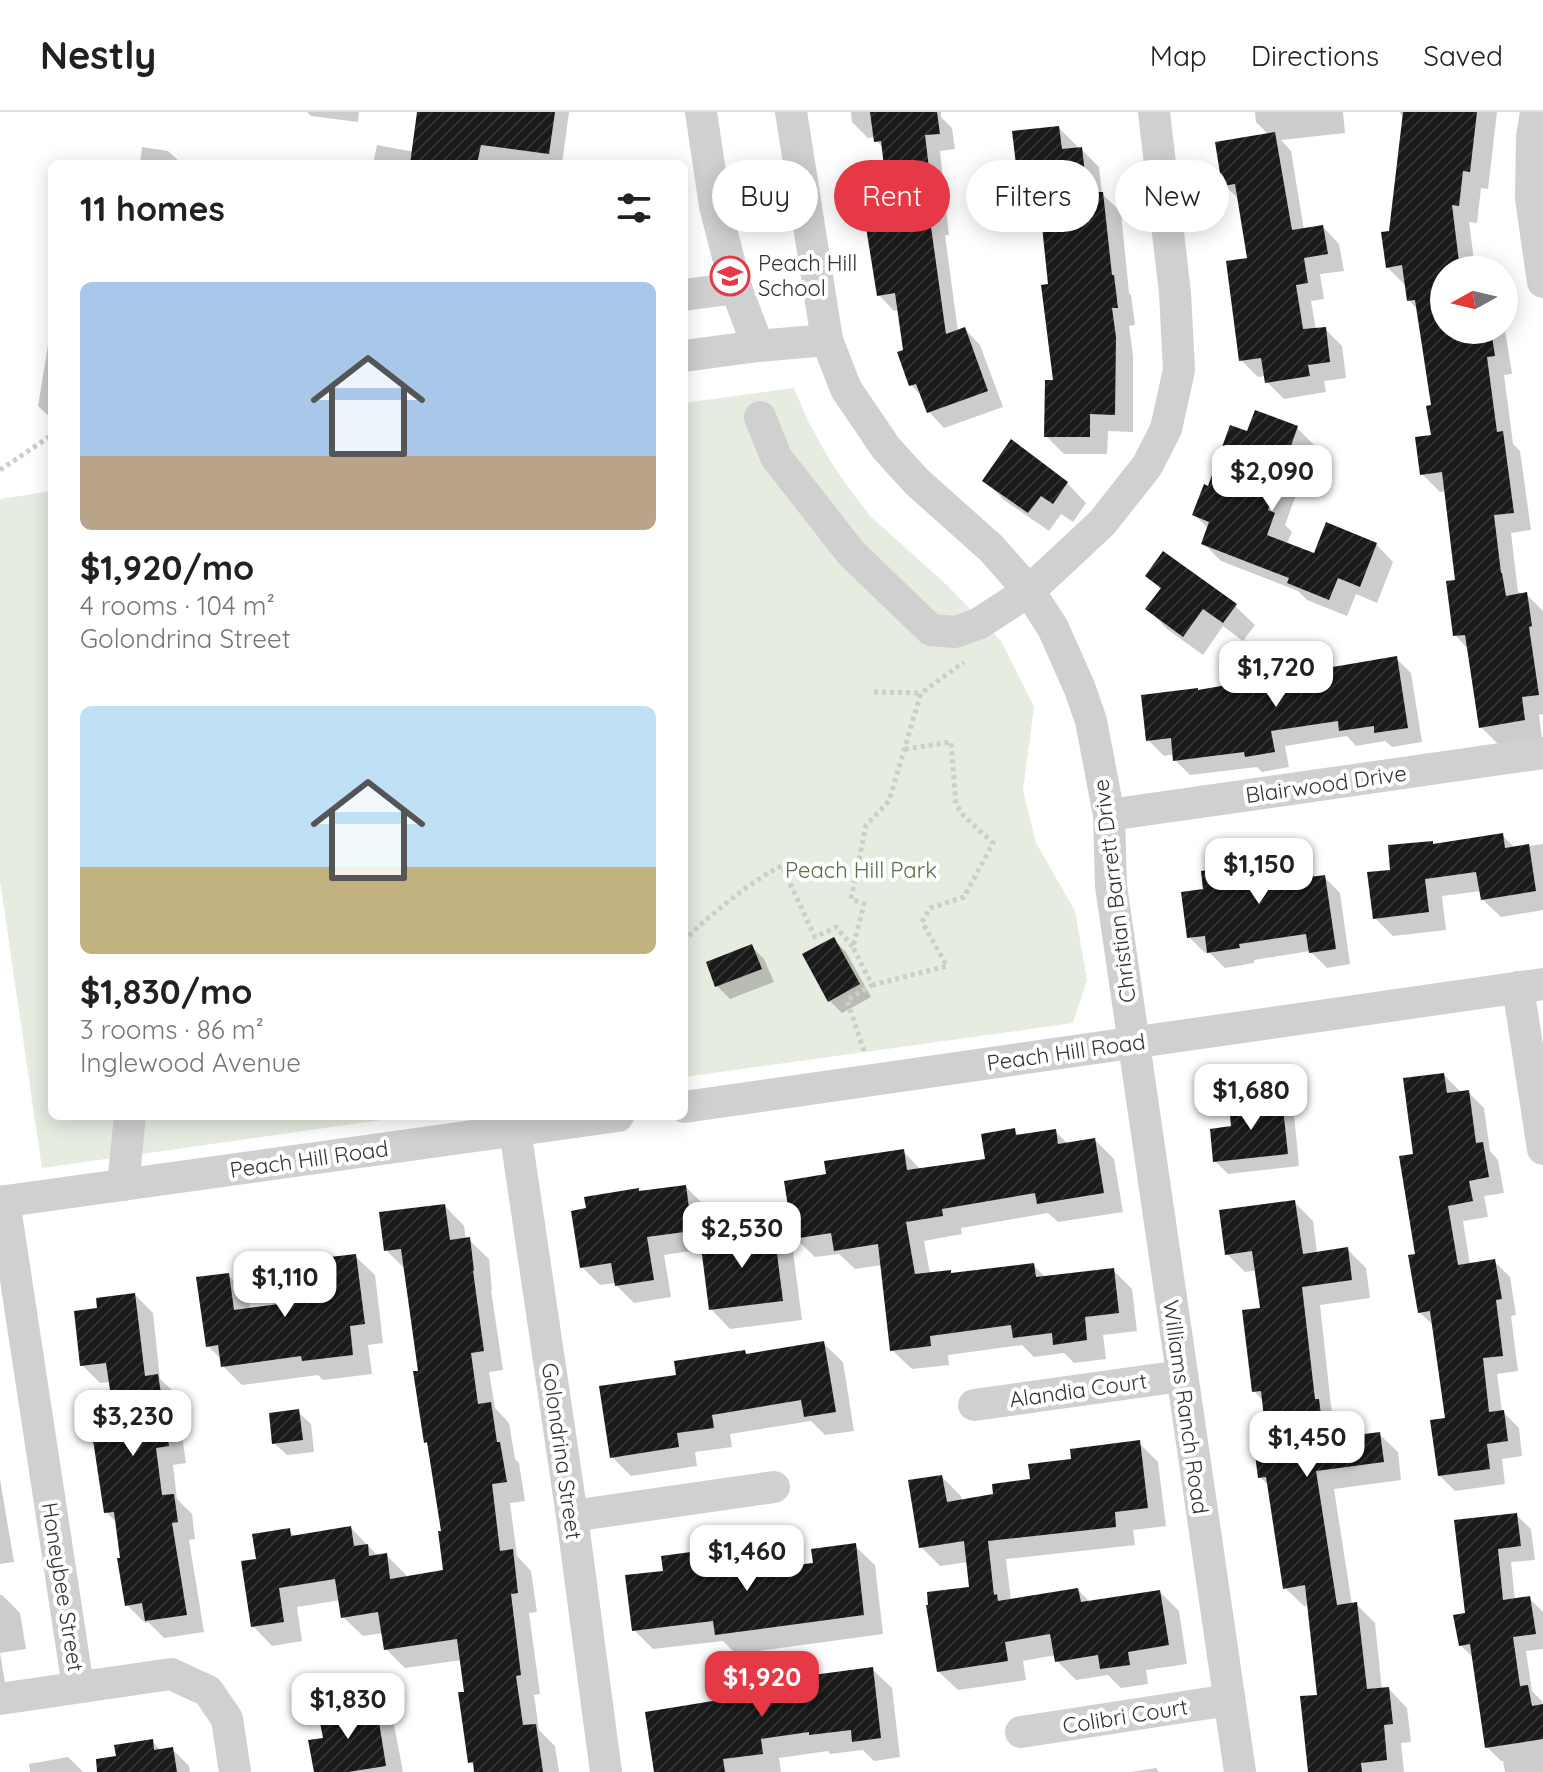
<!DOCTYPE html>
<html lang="en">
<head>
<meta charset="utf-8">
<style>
  :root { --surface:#fff; --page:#f2f2f2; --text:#202124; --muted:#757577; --line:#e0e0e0; --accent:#e63946 }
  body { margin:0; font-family:Quicksand,sans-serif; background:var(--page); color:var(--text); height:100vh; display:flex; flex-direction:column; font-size:30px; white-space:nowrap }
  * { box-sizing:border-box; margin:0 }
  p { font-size:26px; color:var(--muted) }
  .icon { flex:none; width:44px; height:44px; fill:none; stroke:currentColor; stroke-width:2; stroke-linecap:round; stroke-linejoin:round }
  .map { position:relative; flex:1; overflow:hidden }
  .panel { position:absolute; left:48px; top:48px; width:640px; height:960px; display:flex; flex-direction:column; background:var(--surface); border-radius:12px; box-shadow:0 4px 20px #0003 }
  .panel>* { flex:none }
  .hud { position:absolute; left:712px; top:48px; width:710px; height:72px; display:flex; gap:16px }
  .needle { width:52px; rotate:262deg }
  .buttons { position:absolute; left:1430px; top:144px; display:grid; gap:16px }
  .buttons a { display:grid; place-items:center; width:88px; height:88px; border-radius:50%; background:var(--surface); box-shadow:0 4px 20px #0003; font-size:40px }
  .price { position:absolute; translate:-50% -68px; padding:0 18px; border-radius:16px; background:#fff; color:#222; font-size:26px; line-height:52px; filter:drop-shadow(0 2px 4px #0008) }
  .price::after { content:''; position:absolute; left:50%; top:48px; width:24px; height:18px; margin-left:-12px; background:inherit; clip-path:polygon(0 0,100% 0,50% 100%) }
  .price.on { background:var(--accent); color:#fff }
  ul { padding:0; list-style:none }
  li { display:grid; align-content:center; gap:16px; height:424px; padding:0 32px }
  li span { display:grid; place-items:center; height:248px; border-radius:12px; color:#555 }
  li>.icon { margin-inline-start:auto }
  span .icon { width:144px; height:144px; fill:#fffc; stroke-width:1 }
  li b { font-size:34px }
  h2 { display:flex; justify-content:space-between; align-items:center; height:96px; padding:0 32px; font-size:34px }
  .pill { padding:0 28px; border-radius:36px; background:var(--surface); box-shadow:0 4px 20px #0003; font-size:28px; line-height:72px }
  .pill.on { background:var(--accent); color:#fff }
  header { display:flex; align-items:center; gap:48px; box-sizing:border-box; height:112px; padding:0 40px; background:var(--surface); border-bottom:2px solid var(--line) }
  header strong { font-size:38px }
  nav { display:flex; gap:44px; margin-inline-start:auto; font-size:28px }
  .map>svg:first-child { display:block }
  .park { fill:#e6ecdf }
  .shadow { fill:#0003 }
  .building { fill:url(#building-hatch) }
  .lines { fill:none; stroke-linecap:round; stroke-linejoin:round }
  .path { stroke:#cdcdcd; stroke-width:5; stroke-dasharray:4 4; stroke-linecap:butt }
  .minor { stroke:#d0d0d0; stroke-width:32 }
  .labels { text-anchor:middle; stroke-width:8; stroke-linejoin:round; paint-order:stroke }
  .poi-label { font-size:22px; fill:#333; stroke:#fff; text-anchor:start }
  .street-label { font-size:22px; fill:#333; stroke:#fff }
  .park-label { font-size:22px; fill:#56703f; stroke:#fff }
</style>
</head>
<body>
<header>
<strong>Nestly</strong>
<nav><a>Map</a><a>Directions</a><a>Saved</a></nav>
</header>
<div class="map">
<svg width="1543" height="1660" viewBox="0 0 1543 1660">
  <defs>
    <pattern id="building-hatch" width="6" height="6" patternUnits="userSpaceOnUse" patternTransform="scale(2)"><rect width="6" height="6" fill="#1a1a1a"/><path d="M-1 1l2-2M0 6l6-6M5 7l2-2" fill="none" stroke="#333"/></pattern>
  </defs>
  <rect width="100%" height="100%" fill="#fff"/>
  <!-- park -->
  <g class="park">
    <path d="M794,276l14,33 18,33 17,26 28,37 77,69 53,55 33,66 -11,83 13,53 39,68 12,69 -14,43 -389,54v-674z"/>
    <path d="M52,379v625h358l-368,52 -42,-287v-382z"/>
  </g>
  <!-- shadow -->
  <g class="shadow">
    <path d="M307,0h52l-1,10 -47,-6z"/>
    <path d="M419,0h150l-7,52h-189l4,-19 37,7z"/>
    <path d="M851,0h90v5l11,11 3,21 -15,2 9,84h-4l13,97 7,-3 15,16 23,62 -59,21 -15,-16 -6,-15 -12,-12 -12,-75 -5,1 -15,-16 10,-101 -5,-46 -8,-7v-4l-8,1 -16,-16z"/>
    <path d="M1255,0h88l2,21 -64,7 10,11 13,79 19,-3 16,17 5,27 -24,3 4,25 -13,2 5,29 9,-1 17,17 4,32 -22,3 2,11 -42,7 -17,-17 -1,-6 -8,1 -17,-17 8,-101 -9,-59 -16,-15 45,-50 -13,-13z"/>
    <path d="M1399,0h98l-9,77 -7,-1 -4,35 -8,-1 5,38 4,-1 11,11h-45v60h60v-6l8,50 -8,1 9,69 7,7 11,79 -20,3 7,59 9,3 16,16v103l-4,1 3,23 -43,7 -18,-18 -12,-77 -14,-15 2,-54 -11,-90 -6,1 -18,-18 11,-37 1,-30 -16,-97 -9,-10 -4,-15 -18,-18 17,-150z"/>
    <path d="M1059,16l18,18v3h4l18,18 3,27 19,18 8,81 2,2 4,30 -6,1 4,30v76l-25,-1 -1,23h-43l-18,-18 9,-54 -4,-96 -9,-79h-3l-18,-18z"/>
    <path d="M142,35l26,4 12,11 14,2h-54z"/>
    <path d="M52,209v98l-14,-13z"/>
    <path d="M1297,316l17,17 -29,80 7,7 -6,13 29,11 61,-12 17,18 -16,41 -21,-9 -9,22 -40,-16 -9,-9 -77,-30 -18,-18 6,-14 -15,-14 15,-26 40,-55z"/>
    <path d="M985,369l82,2 19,20 -13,19 -12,-8 -12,17 -45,-31z"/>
    <path d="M1147,464l88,30 20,19 -12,16 -20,-15 -20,29 -36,-26 -19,-20 14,-19z"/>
    <path d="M1396,546l15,15 11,69 -30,5 -7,-6 -29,5 -9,-10 -62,10 4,21 -27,5 -5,-5 -67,8 -15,-15 -1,-6 -10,2 -16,-16z"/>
    <path d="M1502,723l13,13 28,-4v66l-42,7 -19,-18 -1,-8 -39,5 4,34 -53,6 -18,-18 18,-46 39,-29 3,2z"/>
    <path d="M1298,747l16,16 1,3 9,-1 16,16 10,71 -23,4 -17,-17 -56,9v3l-29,5 -16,-16 -4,1 -16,-16 16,-46z"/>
    <path d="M833,827l13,13 25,45 -29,16 -12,-12z"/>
    <path d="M751,834l13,13 10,23 -44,17 -13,-13 -9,-23z"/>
    <path d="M1444,963l15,15 1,3 8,-1 16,16 6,43 8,9 6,33 -20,3 4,21 -25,4 7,44 24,-4 16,16 6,38 -5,1 7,55 -21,3 5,37 17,17 3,28 -20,3 3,25 -50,7 -16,-16 8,-55 -12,-93 -16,-15 -2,-56 -2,-100z"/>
    <path d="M1281,989l13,13 5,52 -71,8 -13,-13z"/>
    <path d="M1014,1018l6,7 35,-6 13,13 27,-4 19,19 9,53 -65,10 -10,-9 -87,15 1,6 -38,7 6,33 20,-2 3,3 80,-10 13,13 67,-8 19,19 5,42 -34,4 3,24 -32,4 -10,-10 -30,4 -12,-12 -74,10 1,10 -37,4 -20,-19 -10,-85 -27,4 -16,-15 -24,3 -20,-19 33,-62 75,-25 18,19 66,-10z"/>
    <path d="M686,1075l18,18 4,35 66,-8 19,19 9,69 -72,9 -19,-20 -7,-60 -40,6 7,42 -37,6 -17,-17 -1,-3 -16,2 -18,-18 7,-57 49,-20 3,3z"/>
    <path d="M1294,1090l19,19 4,33 30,-5 19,19 4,30 -50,7 12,110 4,4 3,20 40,-5 19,18 3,28 -67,9 18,116 4,-1 19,19 7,67 7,-1 18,19 4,34 -10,1 3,29h-94l9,-76 -10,-91 -5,1 -19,-18 -15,-101 -10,-10 8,-39 -4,-36 -10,-11 8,-81 -5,-40 -12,2 -18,-18z"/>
    <path d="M445,1094l19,20 2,14h3l20,19 3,31h-1l12,80 -14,2 6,36 14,15 6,36 4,4 6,38 -15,2 7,53 14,15 6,41 -8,1 11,81 -6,1 5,35 16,16 4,26h-83l-1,-5 -5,-5 -4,-69 -4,-33 -57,8 -19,-19 -3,-16 -20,3 -20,-19 -2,-17 -44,7 5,34 -30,5 -19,-20 5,-66 31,-29 7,6 55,-9 27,28 8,-1 20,20v3l39,-6 -2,-40 -14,-87 -3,-3 -5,-70 -15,-102 -20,-20z"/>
    <path d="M355,1144l20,19 8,68 -15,2 4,29 -49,6 -5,-5 -76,10 -19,-19 -1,-6 -14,-14 20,-71 20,19 2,16 78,-13z"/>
    <path d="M135,1183l18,18 7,66 16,15 10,69 -13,2 4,34 15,15 3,25 -6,1 15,92 -40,6 -16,-16 -3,1 -18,-18 -9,-81 -12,-12 10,-93 -5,-37 -11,1 -18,-18 17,-55z"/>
    <path d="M823,1231l20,19 11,69 -29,4 -14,-14 -81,13 2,13 -37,5 2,14 -66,10 -19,-19 67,-80 66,-25 2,3z"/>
    <path d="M298,1300l13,12 3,28 -27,3 -13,-12z"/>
    <path d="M1139,1331l19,19 8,64 -33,4 2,15 -129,14 5,42 67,-11 12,12 70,-10 19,19 8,53 -41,6 2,14 -27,4 -13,-13 -32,5 -19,-19 -1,-6 -33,6 3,19 -68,10 -20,-19 33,-82 -3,-27 -28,4 -19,-19 21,-70 19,19 1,6 33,-6 38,-15 40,-21z"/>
    <path d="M0,1367l14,83 -14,2z"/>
    <path d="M1516,1403l15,14 4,31 -24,2 4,38 14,-2 14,14v37l-17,2 6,40 10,10 1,5v66h-38l-2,-11h-2l-14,-14 -12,-88 -15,-14 7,-30 -11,-94z"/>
    <path d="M855,1434l20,19 8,69 -147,20 -13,-13 -70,8 -19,-19 31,-58 25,-18 13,13 41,-6 11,11 60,-8z"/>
    <path d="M0,1483h2l18,18 6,36 -26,4 5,30h-5z"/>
    <path d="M872,1557l20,19 8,69 -26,4 -11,-11 -33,4 -2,-3 -49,7 2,14h-125l71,-71z"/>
    <path d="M375,1593l19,20 9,47h-87l9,-33z"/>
    <path d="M152,1629l9,10 11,-2 17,17 1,6h-70z"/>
    <path d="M68,1645l15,15h-53l-1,-8z"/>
    <path d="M1156,1656l3,4h-28z"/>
  </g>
  <!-- building -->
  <g class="building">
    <path d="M417,0h138l-6,42 -68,-9 -4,19h-67z"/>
    <path d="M870,0h67l3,22 -15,1 10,84 -5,1 16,114 19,-7 23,64 -61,22 -11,-29 -7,2 -12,-34 6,-2 -8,-57 -18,3 -16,-100 26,-4 -6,-51 -7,1z"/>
    <path d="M1403,0h74l-7,60 -7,-1 -4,35 -7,-1 8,65h-16v60h47l4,26 -8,1 10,75 6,-1 11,82 -20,2 7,58h1l4,23 21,-4 5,34 -3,1 10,68 -17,2 3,23 -46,8 -14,-93 -12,1 -7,-55 9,-1 -13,-108 -22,3 -5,-38 16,-2 -5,-29 5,-1 -16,-105 -8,1 -5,-36 -16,3 -5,-36 8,-1z"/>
    <path d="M1059,14l3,23 20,-2 5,45h16l9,83h2l4,33h-6l4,29 -1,78 -25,-1v23h-46l1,-57h8l-12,-95 7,-1 -10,-96 -19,2 -7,-59z"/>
    <path d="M1275,20l17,98 31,-5 5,29 -24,4 4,25 -12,2 7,44 23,-2 4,35 -22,3 2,11 -45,7 -4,-25 -22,3 -13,-100 21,-3 -12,-74 -13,2 -7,-44z"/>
    <path d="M1255,298l43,16 -30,84 7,3 -8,22 47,18 12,-31 51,21 -17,44 -22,-9 -9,22 -42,-17 2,-5 -88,-34 8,-22 -17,-7 12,-31 4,2 22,-61 17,6z"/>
    <path d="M1011,327l57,43 -15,22 -12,-8 -13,17 -46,-32z"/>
    <path d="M1163,439l74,53 -14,19 -20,-14 -20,28 -38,-28 16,-21 -16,-12z"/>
    <path d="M1397,544l11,72 -34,5v-7l-35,5 -1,-10 -67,10 4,21 -30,5 -1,-5 -71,9 -2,-23 -25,3 -5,-46 57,-7v2z"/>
    <path d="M1503,721l2,15 24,-4 7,47 -55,9 -5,-28 -51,7 4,33 -56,7 -6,-47 23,-2 -2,-25 45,-4v3z"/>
    <path d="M1299,745l3,21 23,-3 11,74 -27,4 -3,-19 -67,10 1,4 -33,5 -2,-17 -18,2 -6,-46 22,-3 -2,-18z"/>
    <path d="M834,825l26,47 -32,18 -26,-48z"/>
    <path d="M752,832l10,25 -47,18 -9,-25z"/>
    <path d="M1444,961l3,20 22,-3 7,53 7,-1 6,35 -20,4 4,20 -25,5 10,59 37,-6 7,40 -6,1 7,56 -20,2 6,54 15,-2 4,31 -21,3 3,25 -52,7 -8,-56 15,-2 -15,-107 -12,2 -10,-58 7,-1 -16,-98 14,-2 -10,-76z"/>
    <path d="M1282,987l6,55 -75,8 -3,-33 21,-3 -2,-21z"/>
    <path d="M1015,1016l1,7 40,-6 2,15 37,-6 9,55 -67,11 -2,-11 -93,16 1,7 -37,6 9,52 36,-4v3l83,-10 2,14 78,-9 5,45 -34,4 2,23 -34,5 -1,-12 -39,5 -2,-13 -81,11 1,10 -41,5 -12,-107 -44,7 -3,-18 -38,6 -9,-58 42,-7 -2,-13 80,-12 3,21 78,-11 -4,-25z"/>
    <path d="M686,1073l6,46 -45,6 7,43 -39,6 -4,-23 -31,5 -9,-57 15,-3 -2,-11 55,-9v3z"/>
    <path d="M1295,1088l8,54 45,-7 4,33 -50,7 13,112h4l5,40 56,-7 4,30 -68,9 21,134 20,-3 10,87 22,-2 4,37 -9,1 3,35 -26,3 1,9h-54l-8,-76 17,-1 -12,-110 -22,4 -17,-112 -8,1 -5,-40 13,-2 -5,-45 -9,1 -10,-82 18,-2 -8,-57 -27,4 -6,-45z"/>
    <path d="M445,1092l5,36 20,-3 4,34h-1l11,80 -13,2 7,51 13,-2 6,40h3l7,40 -15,2 8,67 13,-2 5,44 -7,1 10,81 -5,1 7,49 13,-1 7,48h-69l-1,-10 -5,1 -10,-71h6l-7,-53 -73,11 -6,-38 -37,6 -6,-39 -56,9 5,34 -33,5 -10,-66 15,-2 -4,-25 38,-6 1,8 60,-10 3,20 14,-2 1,12 18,-3 3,26 53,-9 -5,-39h3l-14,-89 -3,1 -11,-72h5l-17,-122 -17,2 -5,-39z"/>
    <path d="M774,1118l9,71 -74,9 -9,-71z"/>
    <path d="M356,1142l9,70 -15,2 3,29 -51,6 -1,-5 -80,11 -3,-22 -12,2 -10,-70 33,-4 5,37 60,-8v-2l32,-4 -5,-38z"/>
    <path d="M135,1181l10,83 13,-2 11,72 -13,2 6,47 12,-1 4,28 -6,1 15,92 -42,6 -3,-18 -17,3 -8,-48h3l-6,-46 -10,1 -14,-93 24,-3 -8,-54 -26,3 -6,-55 23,-3 -1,-10z"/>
    <path d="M824,1229l12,71 -32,5 -3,-17 -89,15 2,13 -37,5 2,14 -69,11 -11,-72 77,-11 -2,-14 71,-11 1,4z"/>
    <path d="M299,1297l4,31 -31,4 -3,-31z"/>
    <path d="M1140,1328l8,68 -33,4 1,15 -128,14 6,54 3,-1 1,7 80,-13 3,14 79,-12 9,55 -41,7 2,13 -30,4 -2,-14 -43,7 -5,-28 -45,8 3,19 -71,11 -11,-67h2l-1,-13 42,-5 -5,-46 -45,7 -11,-68 34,-5 5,27 46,-8 -1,-10 38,-5 -2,-15 43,-5 -1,-10z"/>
    <path d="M1517,1401l4,33 -23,3 5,51 27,-4 6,38 -23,3 7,49 8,-1 4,21 11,-2v35l-58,9 -15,-104 -11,2 -6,-31 12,-2 -11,-93z"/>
    <path d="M856,1431l8,72 -149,20 -2,-14 -81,10 -7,-56 38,-4 -2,-15 30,-4 2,14 52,-7 1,12 67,-8 -2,-14z"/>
    <path d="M873,1555l8,71 -29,4 -1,-12 -42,5v-3l-48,7 2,15 -40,5 2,13h-71l-9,-60 80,-13 -2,-12z"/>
    <path d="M376,1591l10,63 -38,6h-34l-6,-32 15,-2 -5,-26z"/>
    <path d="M153,1627l1,11 19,-3 4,25h-80l-1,-13 20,-3 -2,-11z"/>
  </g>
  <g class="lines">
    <!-- path -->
    <g class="path">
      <path d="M0,358l52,-35"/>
      <path d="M874,580l47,1"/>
      <path d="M684,830c13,-18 78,-69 98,-76l33,71 21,-10 17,20"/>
      <path d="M872,873l75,-19 -25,-44 8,-14 34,-11 29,-54 -30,-28 -7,-11 -5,-62 -46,7"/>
      <path d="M864,939l-17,-51 25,-15 -19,-38 11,-43 -13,-5 15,-74 23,-24 32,-108 43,-31"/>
    </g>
    <!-- minor -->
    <g class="minor">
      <path d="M701,0l14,94 21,82"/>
      <path d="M791,0l36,228 19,49 40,59 31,34 74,66 38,43 24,37 27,61 11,32 18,94 2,71 129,886"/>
      <path d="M1536,0l-4,25 -1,62 12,83"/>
      <path d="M715,94l88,-14"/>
      <path d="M684,183l52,-7 22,58"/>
      <path d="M684,244l74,-10 69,-6"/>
      <path d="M760,305l16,40 75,96 80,77 24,2 23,-8 51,-33 73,-68 45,-57 19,-37 13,-59 -4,-77 -21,-181"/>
      <path d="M1109,703l434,-62"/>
      <path d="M1518,875l25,162"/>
      <path d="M684,995l859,-123"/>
      <path d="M515,1018l57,386 34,256"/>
      <path d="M123,1073l7,-69"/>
      <path d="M4,1089l74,486"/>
      <path d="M0,1090l618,-86"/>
      <path d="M974,1293l207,-29"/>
      <path d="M572,1404l202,-29"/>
      <path d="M0,1587l171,-25 37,17 19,28 8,53"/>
      <path d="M1021,1620l208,-32"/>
    </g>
  </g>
  <!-- icons -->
  <defs>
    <g id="school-ring" transform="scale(2)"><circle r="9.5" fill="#fff" stroke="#e63946" stroke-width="1.5"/><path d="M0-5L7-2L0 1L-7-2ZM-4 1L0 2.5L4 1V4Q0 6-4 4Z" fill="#e63946"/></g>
  </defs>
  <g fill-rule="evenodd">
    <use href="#school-ring" x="730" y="164"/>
  </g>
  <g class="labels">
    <!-- poi labels -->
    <g class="poi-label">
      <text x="758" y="159">Peach Hill<tspan x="758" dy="25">School</tspan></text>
    </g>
    <!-- street labels -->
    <g class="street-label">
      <text transform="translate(1326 672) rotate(-8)" y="8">Blairwood Drive</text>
      <text transform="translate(1114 779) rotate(-97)" y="8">Christian Barrett Drive</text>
      <text transform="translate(1066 940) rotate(-8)" y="8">Peach Hill Road</text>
      <text transform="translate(309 1047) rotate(-8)" y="8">Peach Hill Road</text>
      <text transform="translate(1078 1278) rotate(-8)" y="8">Alandia Court</text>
      <text transform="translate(1186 1295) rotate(82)" y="8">Williams Ranch Road</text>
      <text transform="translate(562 1339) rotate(82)" y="8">Golondrina Street</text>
      <text transform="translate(63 1475) rotate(81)" y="8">Honeybee Street</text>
      <text transform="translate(1125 1604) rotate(-9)" y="8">Colibri Court</text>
    </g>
    <!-- park labels -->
    <g class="park-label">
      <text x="861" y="766">Peach Hill Park</text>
    </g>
  </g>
</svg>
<div class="buttons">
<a><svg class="needle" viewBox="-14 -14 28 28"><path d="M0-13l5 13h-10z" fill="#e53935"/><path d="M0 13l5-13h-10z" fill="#757577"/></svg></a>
</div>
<b class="price" style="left:1272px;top:401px">$2,090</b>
<b class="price" style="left:1276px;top:597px">$1,720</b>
<b class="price" style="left:1259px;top:794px">$1,150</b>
<b class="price" style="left:1251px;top:1020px">$1,680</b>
<b class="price" style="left:742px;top:1158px">$2,530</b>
<b class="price" style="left:285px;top:1207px">$1,110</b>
<b class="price" style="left:133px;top:1346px">$3,230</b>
<b class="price" style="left:1307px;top:1367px">$1,450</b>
<b class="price" style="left:747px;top:1481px">$1,460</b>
<b class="price on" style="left:762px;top:1607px">$1,920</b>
<b class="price" style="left:348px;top:1629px">$1,830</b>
<div class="hud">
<a class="pill">Buy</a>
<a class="pill on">Rent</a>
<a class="pill">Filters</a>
<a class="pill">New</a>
</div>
<section class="panel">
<h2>11 homes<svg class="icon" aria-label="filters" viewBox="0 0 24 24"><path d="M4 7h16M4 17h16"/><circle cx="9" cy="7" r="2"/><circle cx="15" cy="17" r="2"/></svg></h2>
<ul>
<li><span style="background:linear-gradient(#a9c7e8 70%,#b9a48a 0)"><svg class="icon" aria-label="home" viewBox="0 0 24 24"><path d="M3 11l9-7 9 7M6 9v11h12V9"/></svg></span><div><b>$1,920/mo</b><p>4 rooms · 104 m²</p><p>Golondrina Street</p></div></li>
<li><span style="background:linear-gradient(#bfe0f5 65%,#c2b280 0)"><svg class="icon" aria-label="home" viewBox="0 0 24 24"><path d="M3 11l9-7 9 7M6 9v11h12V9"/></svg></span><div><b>$1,830/mo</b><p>3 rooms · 86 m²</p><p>Inglewood Avenue</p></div></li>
</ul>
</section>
</div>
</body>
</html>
